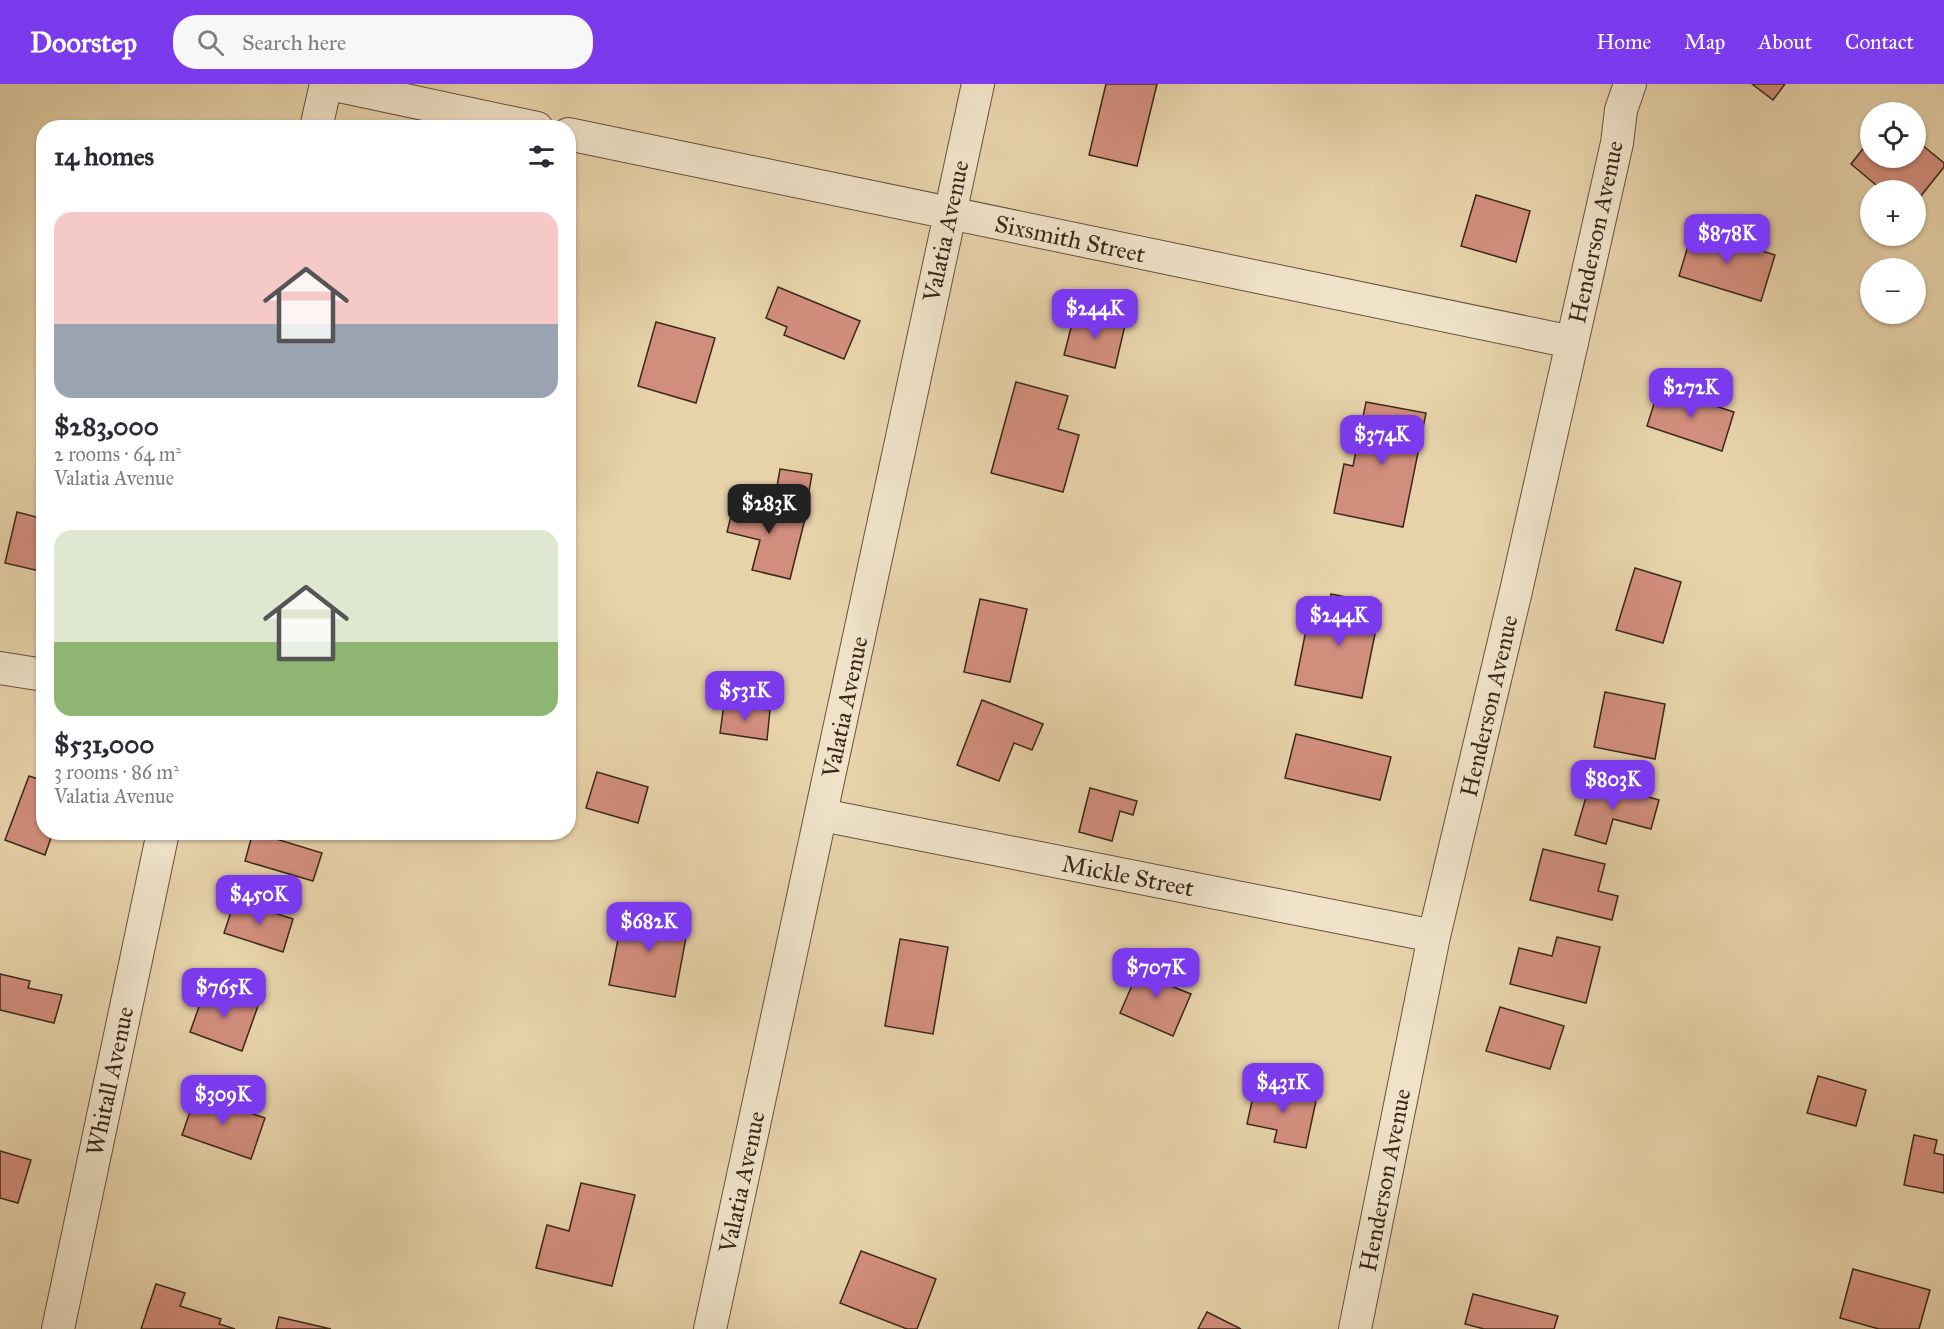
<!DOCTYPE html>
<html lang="en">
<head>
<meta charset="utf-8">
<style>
  :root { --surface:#fff; --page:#f7f7f7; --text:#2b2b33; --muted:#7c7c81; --accent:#7c3aed }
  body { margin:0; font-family:"IM FELL Great Primer",serif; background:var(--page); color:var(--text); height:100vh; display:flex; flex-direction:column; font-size:22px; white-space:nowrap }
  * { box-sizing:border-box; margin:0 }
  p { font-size:20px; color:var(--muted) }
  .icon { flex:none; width:33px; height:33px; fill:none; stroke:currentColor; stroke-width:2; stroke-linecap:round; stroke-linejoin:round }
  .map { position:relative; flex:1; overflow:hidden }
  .side { position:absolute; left:36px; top:36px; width:540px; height:720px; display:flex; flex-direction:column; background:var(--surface); border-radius:24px; box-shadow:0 2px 4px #0004 }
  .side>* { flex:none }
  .fabs { position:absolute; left:1860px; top:18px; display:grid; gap:12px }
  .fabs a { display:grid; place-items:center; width:66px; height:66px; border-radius:50%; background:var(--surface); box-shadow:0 2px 4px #0004; font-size:30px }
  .price { position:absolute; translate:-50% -51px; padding:0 14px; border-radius:12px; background:var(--accent); color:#fff; font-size:20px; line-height:39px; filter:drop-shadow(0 2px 3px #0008) }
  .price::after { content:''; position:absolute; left:50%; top:36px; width:18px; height:14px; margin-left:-9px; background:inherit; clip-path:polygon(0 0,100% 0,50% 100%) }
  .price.active { background:#222; color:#fff }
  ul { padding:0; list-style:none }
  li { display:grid; align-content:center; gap:12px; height:318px; padding:0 18px }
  li span { display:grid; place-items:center; height:186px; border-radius:18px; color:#555 }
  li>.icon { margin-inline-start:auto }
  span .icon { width:108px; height:108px; fill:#fffc; stroke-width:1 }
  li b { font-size:26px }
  h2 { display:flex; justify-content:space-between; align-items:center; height:72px; padding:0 18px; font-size:26px }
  header { display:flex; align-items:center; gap:36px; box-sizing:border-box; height:84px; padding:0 30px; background:var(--accent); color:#fff }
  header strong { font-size:28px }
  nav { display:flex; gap:33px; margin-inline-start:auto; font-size:21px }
  .search { width:420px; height:54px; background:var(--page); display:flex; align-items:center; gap:15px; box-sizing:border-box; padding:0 21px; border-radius:24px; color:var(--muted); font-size:22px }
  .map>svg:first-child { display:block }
  .building { fill:#d28e7d; stroke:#3a2819; stroke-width:1.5 }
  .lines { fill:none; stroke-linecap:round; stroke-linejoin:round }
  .street-casing { stroke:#65523d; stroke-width:34 }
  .street { stroke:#efe2c8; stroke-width:32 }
  .labels { text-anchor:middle; stroke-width:6; stroke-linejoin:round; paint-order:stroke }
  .street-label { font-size:24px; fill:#3a2819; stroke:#efe2c8 }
</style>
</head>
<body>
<header>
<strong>Doorstep</strong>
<div class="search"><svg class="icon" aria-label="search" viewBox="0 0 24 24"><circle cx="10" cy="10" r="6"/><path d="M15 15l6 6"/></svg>Search here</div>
<nav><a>Home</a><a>Map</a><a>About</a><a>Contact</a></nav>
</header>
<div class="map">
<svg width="1944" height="1245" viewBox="0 0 1944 1245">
  <rect width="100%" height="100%" fill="#e7d2aa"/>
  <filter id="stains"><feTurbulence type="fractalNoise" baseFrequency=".00333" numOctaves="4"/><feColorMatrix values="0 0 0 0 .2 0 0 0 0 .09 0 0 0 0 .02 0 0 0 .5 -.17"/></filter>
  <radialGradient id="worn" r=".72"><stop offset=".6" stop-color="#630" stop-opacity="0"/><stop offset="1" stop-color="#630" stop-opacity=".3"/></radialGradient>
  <!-- building -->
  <g class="building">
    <path d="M1106,0h51l-20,82 -48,-11z"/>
    <path d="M1752,0h33l-12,16z"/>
    <path d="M1870,56v18h46v-18l28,23v4l-28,35v-12h-34l-31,-26z"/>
    <path d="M1476,111l54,16 -14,51 -55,-16z"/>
    <path d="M1693,145l82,26 -14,46 -82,-25z"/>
    <path d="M778,203l82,34 -16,38 -60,-24 3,-8 -21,-9z"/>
    <path d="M1075,228l50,13 -10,43 -51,-13z"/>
    <path d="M656,238l59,16 -19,65 -58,-17z"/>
    <path d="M1016,298l52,14 -10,33 21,6 -16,57 -72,-19z"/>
    <path d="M1659,304l75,24 -12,39 -75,-25z"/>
    <path d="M1366,318l60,11 -23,114 -69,-14 10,-49 9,2z"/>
    <path d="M780,385l32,5 -5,29 -32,-5z"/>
    <path d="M736,413l70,18 -16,64 -38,-9 8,-30 -33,-8z"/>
    <path d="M17,428l27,7v53l-39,-9z"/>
    <path d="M1635,484l46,14 -18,61 -47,-13z"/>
    <path d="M1331,510l50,10 -19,94 -67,-13 14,-70 17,3z"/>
    <path d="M980,515l47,10 -17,73 -46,-10z"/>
    <path d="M1605,608l60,12 -10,55 -61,-12z"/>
    <path d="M982,616l61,24 -11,26 -18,-7 -15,38 -42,-16z"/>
    <path d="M724,620l46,6 -3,30 -47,-7z"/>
    <path d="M1296,650l95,23 -11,43 -95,-22z"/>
    <path d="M597,688l51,15 -10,36 -52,-15z"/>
    <path d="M29,692l15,5v51h9l-8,23 -40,-15z"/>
    <path d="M1591,696l68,20 -8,29 -38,-10 -7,25 -31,-9z"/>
    <path d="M1090,704l47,13 -4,14 -13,-4 -8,30 -33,-9z"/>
    <path d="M253,748l69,21 -9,28 -68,-20z"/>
    <path d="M1543,765l62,15 -7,27 20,5 -6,24 -82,-20z"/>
    <path d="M235,816l58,19 -10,33 -59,-19z"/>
    <path d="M624,825l65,12 -14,76 -66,-12z"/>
    <path d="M1557,853l43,10 -14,56 -76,-19 9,-36 33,8z"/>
    <path d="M900,855l48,8 -15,87 -48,-8z"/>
    <path d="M1143,876l33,15 -5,11 20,8 -18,42 -53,-23z"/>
    <path d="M0,890l30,7 -2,7 34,7 -8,28 -54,-13z"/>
    <path d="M206,903l52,19 -16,45 -52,-19z"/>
    <path d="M1500,923l64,19 -14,43 -64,-18z"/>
    <path d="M1818,992l48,14 -10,36 -49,-13z"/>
    <path d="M1256,999l61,13 -11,52 -32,-6 3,-12 -30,-6z"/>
    <path d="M196,1010l69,24 -14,41 -69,-24z"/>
    <path d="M1914,1051l23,5 -3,13 10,2v38l-40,-8z"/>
    <path d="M0,1067l31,9 -13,43 -18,-5z"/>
    <path d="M581,1099l54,12 -23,91 -76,-18 11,-43 22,6z"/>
    <path d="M861,1167l75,28 -19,50h-10l-67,-26z"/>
    <path d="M1853,1185l77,21 -11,39h-40l-39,-11z"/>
    <path d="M156,1200l29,9 -5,13 41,13 -2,5 16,5h-94z"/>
    <path d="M1473,1210l85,22 -4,13h-70l-19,-5z"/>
    <path d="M1207,1228l34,17h-43z"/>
    <path d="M279,1233l52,12h-55z"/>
  </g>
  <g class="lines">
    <!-- street casing -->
    <g class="street-casing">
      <g id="street">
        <path d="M330,0l207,44"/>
        <path d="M316,44l10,-44"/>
        <path d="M568,50l1004,208"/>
        <path d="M0,584l44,7"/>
        <path d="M822,731l612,121"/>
        <path d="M58,1245l105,-497"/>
        <path d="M710,1245l268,-1245"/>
        <path d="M1355,1245l79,-393 82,-345 101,-448 4,-33 9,-26"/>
      </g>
    </g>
    <!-- street -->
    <use href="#street" class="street"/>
  </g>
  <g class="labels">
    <!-- street labels -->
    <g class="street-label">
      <text transform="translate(946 147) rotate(-78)" y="8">Valatia Avenue</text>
      <text transform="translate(1596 148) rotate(-78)" y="8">Henderson Avenue</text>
      <text transform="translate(1070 155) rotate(12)" y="8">Sixsmith Street</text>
      <text transform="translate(1489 622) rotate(-77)" y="8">Henderson Avenue</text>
      <text transform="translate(845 623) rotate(-78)" y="8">Valatia Avenue</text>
      <text transform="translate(1128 792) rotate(11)" y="8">Mickle Street</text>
      <text transform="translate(110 997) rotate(-78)" y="8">Whitall Avenue</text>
      <text transform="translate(1385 1096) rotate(-79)" y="8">Henderson Avenue</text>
      <text transform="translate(742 1098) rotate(-78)" y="8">Valatia Avenue</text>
    </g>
  </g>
  <rect width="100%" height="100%" filter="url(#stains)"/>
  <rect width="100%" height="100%" fill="url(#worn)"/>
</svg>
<div class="fabs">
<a><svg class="icon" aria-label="locate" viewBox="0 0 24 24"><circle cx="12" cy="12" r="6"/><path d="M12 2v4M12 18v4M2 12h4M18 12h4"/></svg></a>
<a>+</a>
<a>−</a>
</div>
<b class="price" style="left:1727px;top:181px">$878K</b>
<b class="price" style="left:1095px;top:256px">$244K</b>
<b class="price" style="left:1691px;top:335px">$272K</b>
<b class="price" style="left:1382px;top:382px">$374K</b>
<b class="price active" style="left:769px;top:451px">$283K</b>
<b class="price" style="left:1339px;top:563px">$244K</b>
<b class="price" style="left:745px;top:638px">$531K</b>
<b class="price" style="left:1613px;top:727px">$803K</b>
<b class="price" style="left:259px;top:842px">$450K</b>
<b class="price" style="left:649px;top:869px">$682K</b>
<b class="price" style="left:1156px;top:915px">$707K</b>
<b class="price" style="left:224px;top:935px">$765K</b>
<b class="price" style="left:1283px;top:1030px">$431K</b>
<b class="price" style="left:223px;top:1042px">$309K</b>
<section class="side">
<h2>14 homes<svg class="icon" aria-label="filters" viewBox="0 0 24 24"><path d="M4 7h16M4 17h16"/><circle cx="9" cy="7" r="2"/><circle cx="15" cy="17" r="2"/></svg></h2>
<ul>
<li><span style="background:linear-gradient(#f6c9c9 60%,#9aa5b1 0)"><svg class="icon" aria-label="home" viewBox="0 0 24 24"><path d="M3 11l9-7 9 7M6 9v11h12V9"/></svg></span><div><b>$283,000</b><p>2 rooms · 64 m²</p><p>Valatia Avenue</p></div></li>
<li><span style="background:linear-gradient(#dfe7d0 60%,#8fb573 0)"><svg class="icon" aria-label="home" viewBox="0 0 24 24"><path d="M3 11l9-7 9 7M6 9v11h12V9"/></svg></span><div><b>$531,000</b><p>3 rooms · 86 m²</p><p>Valatia Avenue</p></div></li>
</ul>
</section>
</div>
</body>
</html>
